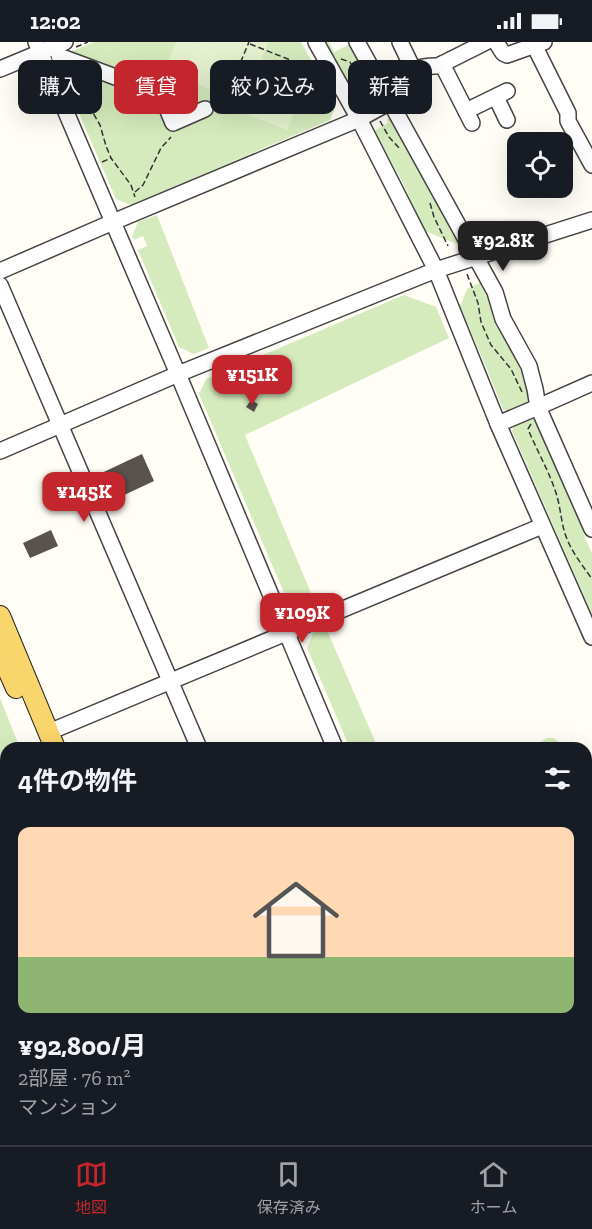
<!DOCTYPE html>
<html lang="ja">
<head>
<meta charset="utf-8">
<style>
  :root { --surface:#171b24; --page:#20242c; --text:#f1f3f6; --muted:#9ea1a6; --line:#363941; --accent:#c4262e }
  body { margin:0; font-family:"Zilla Slab","Noto Sans JP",serif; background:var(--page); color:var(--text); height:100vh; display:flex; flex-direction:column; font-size:22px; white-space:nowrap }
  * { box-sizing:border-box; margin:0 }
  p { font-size:20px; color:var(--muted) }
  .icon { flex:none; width:33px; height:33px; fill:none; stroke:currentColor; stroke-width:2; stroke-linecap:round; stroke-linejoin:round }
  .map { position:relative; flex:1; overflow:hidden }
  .sheet { position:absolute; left:0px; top:700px; width:592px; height:404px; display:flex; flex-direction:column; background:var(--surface); border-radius:18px 18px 0 0; box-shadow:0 6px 24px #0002 }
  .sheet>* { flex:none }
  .guide { position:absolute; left:18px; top:18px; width:556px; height:54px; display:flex; gap:12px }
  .tools { position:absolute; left:507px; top:90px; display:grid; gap:12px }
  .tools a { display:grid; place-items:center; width:66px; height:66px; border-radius:12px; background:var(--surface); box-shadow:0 6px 24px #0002; font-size:30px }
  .price { position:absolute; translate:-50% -51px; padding:0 14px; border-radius:12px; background:var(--accent); color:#fff; font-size:20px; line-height:39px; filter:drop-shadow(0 2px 3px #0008) }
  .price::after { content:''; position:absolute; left:50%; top:36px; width:18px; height:14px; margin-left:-9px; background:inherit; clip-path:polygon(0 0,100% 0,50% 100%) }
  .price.current { background:#222; color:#fff }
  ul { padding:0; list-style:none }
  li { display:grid; align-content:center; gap:12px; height:318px; padding:0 18px }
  li span { display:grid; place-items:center; height:186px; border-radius:12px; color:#555 }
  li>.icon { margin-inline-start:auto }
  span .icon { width:108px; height:108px; fill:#fffc; stroke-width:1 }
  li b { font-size:26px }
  h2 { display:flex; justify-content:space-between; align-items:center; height:72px; padding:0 18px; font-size:26px }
  .chip { padding:0 21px; border-radius:12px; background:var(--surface); box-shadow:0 6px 24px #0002; font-size:21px; line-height:54px }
  .chip.current { background:var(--accent); color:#fff }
  .status { display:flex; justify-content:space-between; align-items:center; height:42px; padding:0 30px; background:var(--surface); direction:ltr }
  .status svg { height:16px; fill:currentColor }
  .dock { display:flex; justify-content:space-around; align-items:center; height:84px; border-top:2px solid var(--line); background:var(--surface); font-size:16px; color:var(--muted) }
  .dock a { display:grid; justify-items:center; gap:3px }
  .dock .current { color:var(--accent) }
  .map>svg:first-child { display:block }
  .green { fill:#d5ebbd }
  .sand { fill:#fbeec1 }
  .pitch { fill:#e6f2cf }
  .water { fill:#b9e0f7; stroke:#3f96cf; stroke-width:1.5 }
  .building { fill:#5a524d }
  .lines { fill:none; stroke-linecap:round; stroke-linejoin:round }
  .minor-casing { stroke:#444; stroke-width:18 }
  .major-casing { stroke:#222; stroke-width:22 }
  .path { stroke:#333; stroke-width:1.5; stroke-dasharray:6 3; stroke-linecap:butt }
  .minor { stroke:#fff; stroke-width:15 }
  .major { stroke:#f9d66b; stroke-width:20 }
</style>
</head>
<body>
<div class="status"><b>12:02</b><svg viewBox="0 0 49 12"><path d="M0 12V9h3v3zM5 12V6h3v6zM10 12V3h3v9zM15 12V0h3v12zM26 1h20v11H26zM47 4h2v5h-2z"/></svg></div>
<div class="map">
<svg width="592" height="1103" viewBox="0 0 592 1103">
  <rect width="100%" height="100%" fill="#fffdf5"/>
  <!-- green -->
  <g class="green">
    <path d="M94,0h207l35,63 -6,15 -199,85 -15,-6 -56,-130 8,-16z"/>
    <path d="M323,0h6l5,10 18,-9 26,48 -4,2 -2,-3 -10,6 1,3 -6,3z"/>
    <path d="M393,75l57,105 -2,2 4,9 5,-2 5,15 -37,-15 -24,-52 -27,-48 14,-8 -1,-4z"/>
    <path d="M157,173l52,133 -15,6 -15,-7 -41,-97 9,-4 -4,-10 -9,4 -2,-4 6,-14z"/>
    <path d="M483,239l1,4 -2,2 4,9 4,-1 36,80 5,21 -8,12 -12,5 -8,-4 -22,-54 -21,-49 7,-17z"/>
    <path d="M404,253l32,12 13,31 -204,97 73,175 -13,5 -14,-6 -92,-215 7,-15z"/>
    <path d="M529,375l8,4 39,88 9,29 7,15v61l-80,-183 3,-8z"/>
    <path d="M326,586l52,120h-28l-43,-100 6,-15z"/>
    <path d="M0,656l20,50h-14v155l-6,-15z"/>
    <path d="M547,696h7l6,5 3,5h-27l4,-6z"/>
    <path d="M592,894v99l-5,-14v-82z"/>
  </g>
  <!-- sand -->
  <path class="sand" d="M0,846l6,15v237h78l-19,5h-65z"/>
  <!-- pitch -->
  <path class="pitch" d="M176,0h92l-6,16 46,19 -21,53 -57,-22 3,-9 -69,-28z"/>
  <!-- water -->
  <path class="water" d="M592,1058v45h-111l12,-5h93l1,-37z"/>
  <!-- building -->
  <g class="building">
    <path d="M181,47l7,3 3,3v9l-13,6 -6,-15z"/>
    <path d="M251,358l7,4 -4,8 -8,-5z"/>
    <path d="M142,412l12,27 -49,23 -12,-27z"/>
    <path d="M51,488l7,16 -28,12 -7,-15z"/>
  </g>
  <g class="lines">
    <!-- minor casing -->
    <g class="minor-casing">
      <g id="minor">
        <path d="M36,0l142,332 157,374"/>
        <path d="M316,0l43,77 77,151 62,154 94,213"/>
        <path d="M357,0l138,250 8,27 26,47 6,23 3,18 54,122"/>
        <path d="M400,0l13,27"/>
        <path d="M496,0l7,11 4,2 37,-13"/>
        <path d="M534,3l34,68v8l24,44"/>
        <path d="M59,14l102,38 12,29 32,-14"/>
        <path d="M442,22l30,59"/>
        <path d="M0,27l65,-27"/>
        <path d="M379,41c19,-8 38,-18 59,-17l48,-24"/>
        <path d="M496,55l11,23"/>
        <path d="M466,69l41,-20"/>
        <path d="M0,229l113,-49 246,-103 31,-17"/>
        <path d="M0,243l199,463"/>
        <path d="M498,382l40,-17 54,-24"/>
        <path d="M0,409l178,-77 258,-104 156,-50"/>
        <path d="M49,690l493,-206"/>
        <path d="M586,763l6,-3"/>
        <path d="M586,1039l6,-2"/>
        <path d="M196,1098l2,5"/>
        <path d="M237,1098l3,5"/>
        <path d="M425,1103l12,-5"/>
      </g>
    </g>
    <!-- major casing -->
    <g class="major-casing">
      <g id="major">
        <path d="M0,574l55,132"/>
        <path d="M0,610l16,36"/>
        <path d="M222,1098l2,5"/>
      </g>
    </g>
    <!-- path -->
    <g class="path">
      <path d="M250,2l63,25 3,-1"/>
      <path d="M76,5l12,-5"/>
      <path d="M341,17l9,3 20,35"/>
      <path d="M71,33l29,50 6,21 5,12 20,27 4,12"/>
      <path d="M79,44l9,-5"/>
      <path d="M79,66l8,-4"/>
      <path d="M217,67l5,-2 27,-65"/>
      <path d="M380,79l9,16 11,12"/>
      <path d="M102,120l9,-4"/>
      <path d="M135,150l8,-7 18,-37 10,-11"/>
      <path d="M430,161l4,14 14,29"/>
      <path d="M467,232l11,29 3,19 10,23 20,24 11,23"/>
      <path d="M531,382l-3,5c9,22 21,42 28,64 5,15 5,32 11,46 6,15 16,27 25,40"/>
      <path d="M0,728l6,13"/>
      <path d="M0,830l6,15"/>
      <path d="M586,903l6,-1"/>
      <path d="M586,970l6,10"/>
    </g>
    <!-- minor -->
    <use href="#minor" class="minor"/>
    <!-- major -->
    <use href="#major" class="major"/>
  </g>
</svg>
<div class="tools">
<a><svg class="icon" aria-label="locate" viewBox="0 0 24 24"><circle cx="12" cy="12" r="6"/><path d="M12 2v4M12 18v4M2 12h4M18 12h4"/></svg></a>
</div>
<b class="price current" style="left:503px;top:230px">¥92.8K</b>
<b class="price" style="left:252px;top:364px">¥151K</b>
<b class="price" style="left:84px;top:481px">¥145K</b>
<b class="price" style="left:302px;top:602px">¥109K</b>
<div class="guide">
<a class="chip">購入</a>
<a class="chip current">賃貸</a>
<a class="chip">絞り込み</a>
<a class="chip">新着</a>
</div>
<section class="sheet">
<h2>4件の物件<svg class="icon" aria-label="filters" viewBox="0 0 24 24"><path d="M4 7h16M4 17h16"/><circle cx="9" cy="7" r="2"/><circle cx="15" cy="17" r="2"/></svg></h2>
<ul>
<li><span style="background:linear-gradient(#ffd9b3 70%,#8fb573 0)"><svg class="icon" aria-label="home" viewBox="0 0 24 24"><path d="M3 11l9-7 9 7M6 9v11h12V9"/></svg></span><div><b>¥92,800/月</b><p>2部屋 · 76 m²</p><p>マンション</p></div></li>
</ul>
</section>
</div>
<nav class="dock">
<a class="current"><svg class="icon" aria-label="map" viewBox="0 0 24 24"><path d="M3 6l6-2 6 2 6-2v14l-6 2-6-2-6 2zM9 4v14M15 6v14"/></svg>地図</a>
<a><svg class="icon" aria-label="saved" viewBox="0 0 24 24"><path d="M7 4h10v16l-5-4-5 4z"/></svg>保存済み</a>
<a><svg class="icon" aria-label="home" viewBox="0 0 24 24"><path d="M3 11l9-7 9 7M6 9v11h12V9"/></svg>ホーム</a>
</nav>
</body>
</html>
